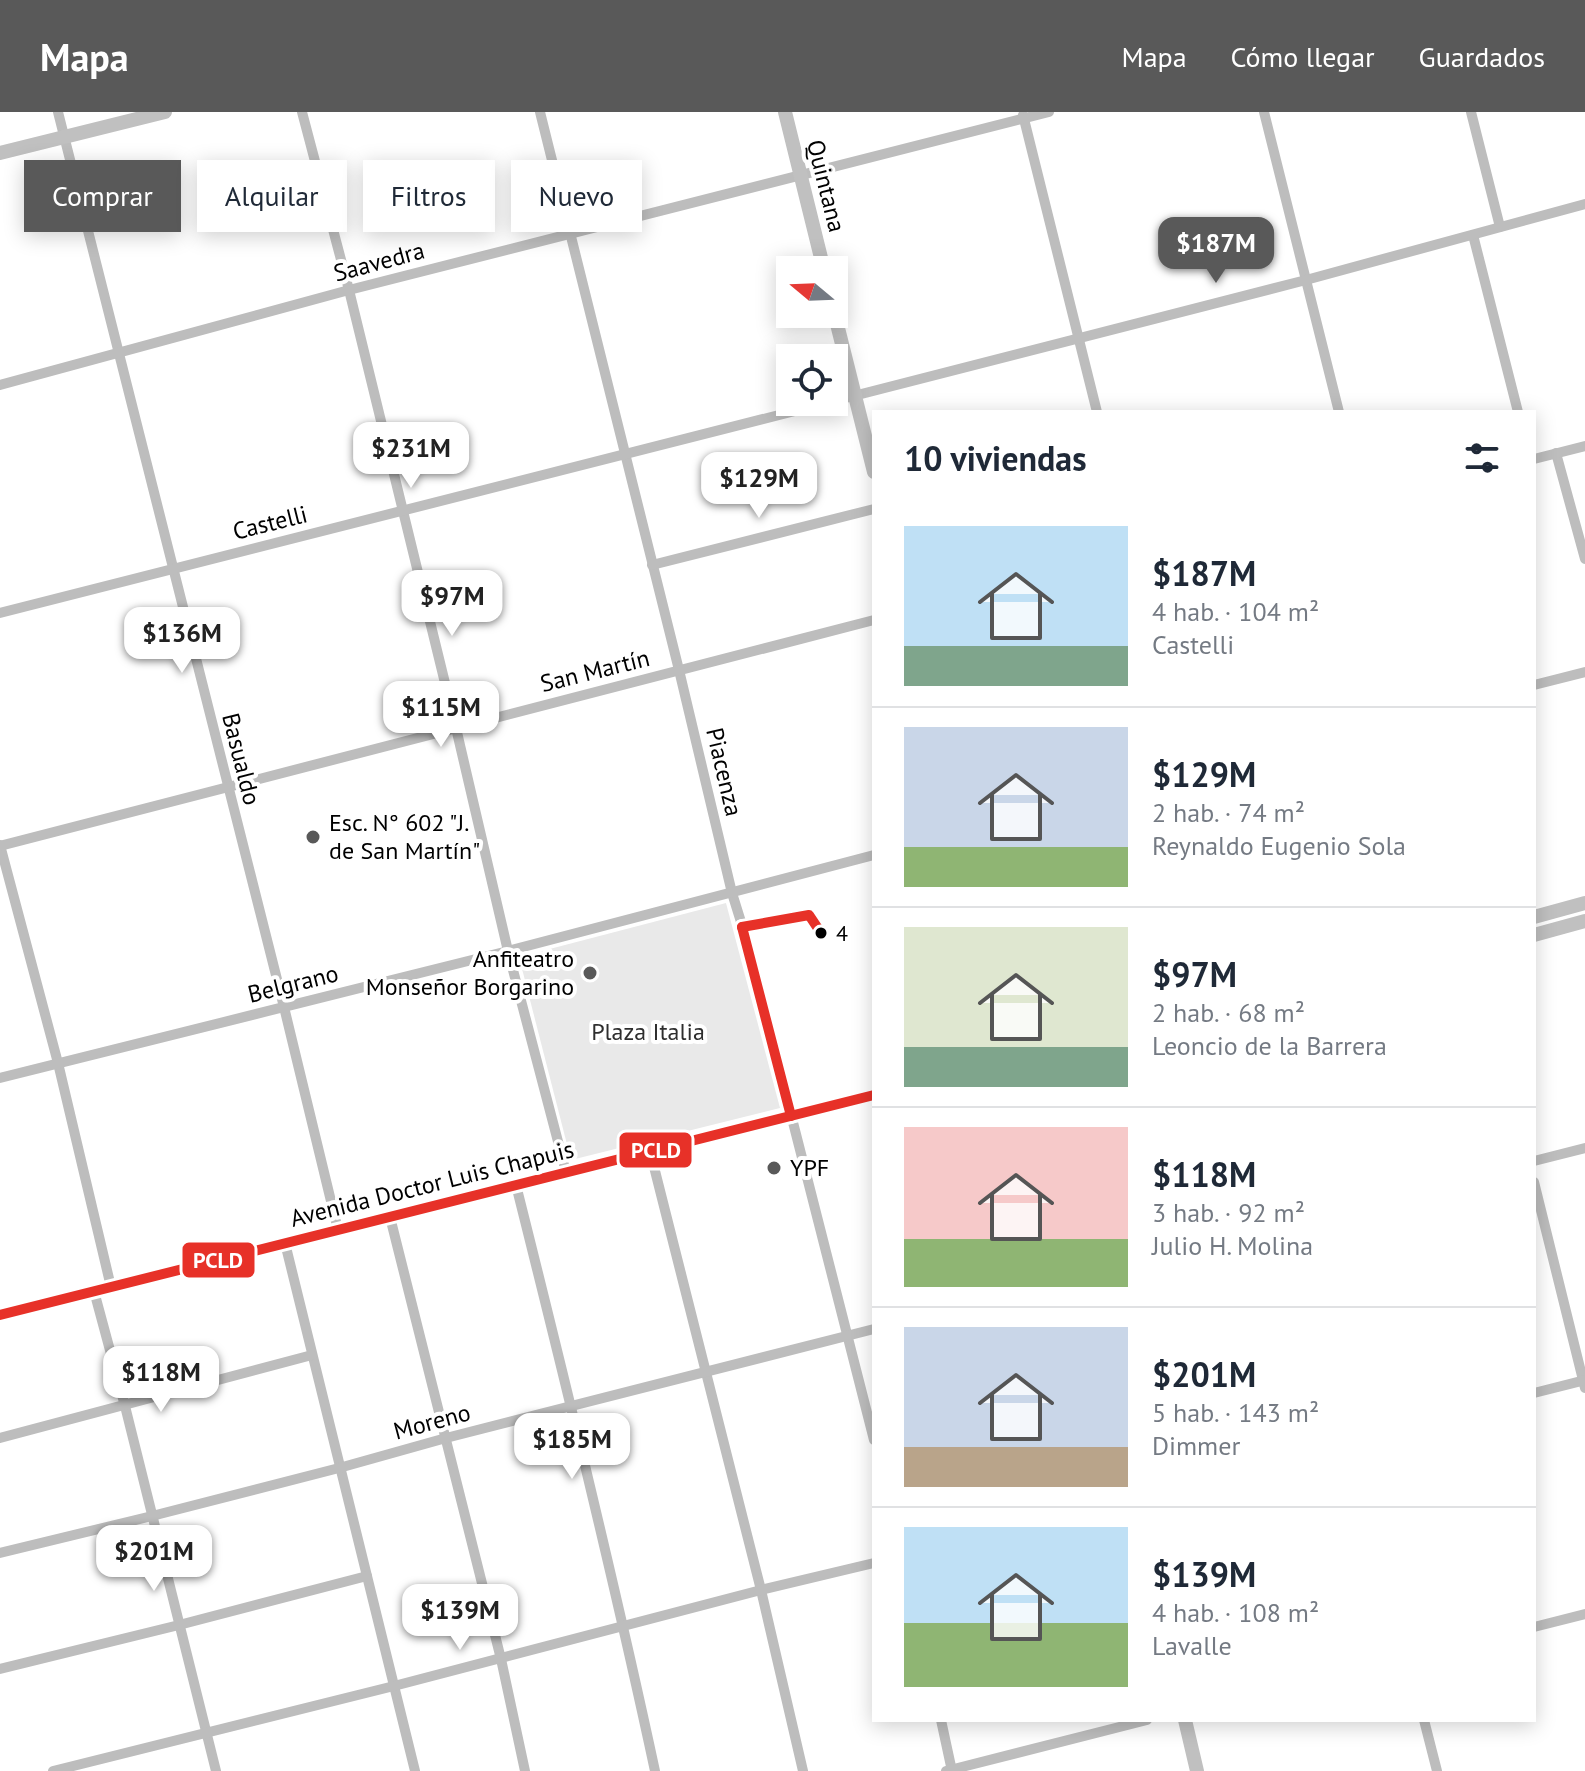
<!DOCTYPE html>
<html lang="es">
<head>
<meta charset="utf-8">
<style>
  :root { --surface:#fff; --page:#f6f6f7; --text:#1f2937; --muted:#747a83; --line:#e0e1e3; --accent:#595959 }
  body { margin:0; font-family:"PT Sans",sans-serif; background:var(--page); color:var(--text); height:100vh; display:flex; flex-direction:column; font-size:30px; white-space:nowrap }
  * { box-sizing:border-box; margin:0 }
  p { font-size:26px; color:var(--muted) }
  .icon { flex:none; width:44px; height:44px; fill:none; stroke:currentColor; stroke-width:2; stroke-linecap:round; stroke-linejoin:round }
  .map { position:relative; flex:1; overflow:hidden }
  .drawer { position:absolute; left:872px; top:298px; width:664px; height:1312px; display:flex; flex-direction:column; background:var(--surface); border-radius:0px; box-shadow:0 4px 20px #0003 }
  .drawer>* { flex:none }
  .hud { position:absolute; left:24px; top:48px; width:728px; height:72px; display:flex; gap:16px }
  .needle { width:52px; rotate:289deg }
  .controls { position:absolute; left:776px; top:144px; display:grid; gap:16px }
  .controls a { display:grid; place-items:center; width:72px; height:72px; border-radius:0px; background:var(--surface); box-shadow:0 4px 20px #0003; font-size:40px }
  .price { position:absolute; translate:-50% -68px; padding:0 18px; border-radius:16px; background:#fff; color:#222; font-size:26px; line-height:52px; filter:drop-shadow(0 2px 4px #0008) }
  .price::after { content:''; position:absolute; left:50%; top:48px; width:24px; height:18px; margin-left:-12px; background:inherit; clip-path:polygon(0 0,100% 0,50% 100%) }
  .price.current { background:var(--accent); color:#fff }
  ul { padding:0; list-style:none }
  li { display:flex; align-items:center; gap:24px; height:200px; padding:0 32px }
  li+li { border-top:2px solid var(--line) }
  li span { display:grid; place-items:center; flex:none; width:224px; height:160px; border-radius:0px; color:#555 }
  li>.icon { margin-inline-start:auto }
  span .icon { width:96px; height:96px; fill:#fffc; stroke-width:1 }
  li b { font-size:34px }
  h2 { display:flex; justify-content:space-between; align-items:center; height:96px; padding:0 32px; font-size:34px }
  .chip { padding:0 28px; border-radius:0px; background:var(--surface); box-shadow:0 4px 20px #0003; font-size:28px; line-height:72px }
  .chip.current { background:var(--accent); color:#fff }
  header { display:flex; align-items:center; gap:48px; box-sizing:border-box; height:112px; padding:0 40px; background:var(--accent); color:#fff }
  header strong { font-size:38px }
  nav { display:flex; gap:44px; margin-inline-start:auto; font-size:28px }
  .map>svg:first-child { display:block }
  .green { fill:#e9e9e9 }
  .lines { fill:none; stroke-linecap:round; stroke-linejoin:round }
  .street { stroke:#bdbdbd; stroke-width:10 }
  .secondary { stroke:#c0c0c0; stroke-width:14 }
  .bus-1-casing { stroke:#fff; stroke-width:16 }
  .bus-1 { stroke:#e73128; stroke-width:10 }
  .poi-dot { fill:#595959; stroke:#fff; stroke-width:3 }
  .bus-dot { fill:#000; stroke:#fff; stroke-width:3 }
  .labels { text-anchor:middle; stroke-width:8; stroke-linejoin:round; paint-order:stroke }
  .bus-label { font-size:22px; fill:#000; stroke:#fff; text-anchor:start }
  .street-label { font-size:24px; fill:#000; stroke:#fff }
  .poi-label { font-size:24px; fill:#000; stroke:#fff; text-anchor:start }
  .park-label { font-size:24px; fill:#2e2e2e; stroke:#fff }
  .line-badge { stroke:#fff; stroke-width:3 }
  .badge-label { font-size:22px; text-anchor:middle; font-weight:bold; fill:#fff }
</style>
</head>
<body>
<header>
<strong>Mapa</strong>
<nav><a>Mapa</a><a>Cómo llegar</a><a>Guardados</a></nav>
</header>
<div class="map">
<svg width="1585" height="1659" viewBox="0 0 1585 1659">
  <rect width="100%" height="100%" fill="#fff"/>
  <!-- green -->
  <path class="green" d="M726,791l54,205 -209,52 -52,-203z"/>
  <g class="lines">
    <!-- street -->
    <g class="street">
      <path d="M58,0l226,895 54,223"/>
      <path d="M302,0l47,178 107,438 52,223 58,221"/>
      <path d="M540,0l139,558 53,223 14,45 128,502"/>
      <path d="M1264,0l75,300"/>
      <path d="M1471,0l29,115"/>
      <path d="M1023,3l74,297"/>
      <path d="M1473,123l45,177"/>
      <path d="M0,273l349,-95 700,-178"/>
      <path d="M834,289l472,-121 279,-76"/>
      <path d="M1556,341l29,106"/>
      <path d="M1534,347l51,-13"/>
      <path d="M652,453l222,-56"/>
      <path d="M0,501l830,-211"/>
      <path d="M1534,573l51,-13"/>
      <path d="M0,733l58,218 53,224"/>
      <path d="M0,734l874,-226"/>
      <path d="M0,966l508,-127 366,-96"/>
      <path d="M650,1039l111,439 42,181"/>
      <path d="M1534,1049l51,-13"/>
      <path d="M1534,1070l51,206"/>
      <path d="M516,1073c49,195 97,390 139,586"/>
      <path d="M390,1105l111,442 24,112"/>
      <path d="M285,1131l130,528"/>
      <path d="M94,1179l31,115 91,365"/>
      <path d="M1534,1281l51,-13"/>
      <path d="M0,1326l312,-83"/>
      <path d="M0,1441l152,-37 187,-48 107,-30 428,-109"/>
      <path d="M1534,1515l51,-13"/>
      <path d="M0,1557l179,-44 188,-49"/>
      <path d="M941,1608l11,51"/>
      <path d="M1424,1608l13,51"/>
      <path d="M53,1659l341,-85 367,-96 113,-27"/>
      <path d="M946,1659l201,-51"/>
    </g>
    <!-- secondary -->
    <g class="secondary">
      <path d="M785,0l39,158"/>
      <path d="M0,41l165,-41"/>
      <path d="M834,200l40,160"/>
      <path d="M1534,805l51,-14"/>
      <path d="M1534,823l51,-14"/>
      <path d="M0,1203l874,-220"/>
      <path d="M1185,1608l12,51"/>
    </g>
    <!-- bus-1 casing -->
    <g class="bus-1-casing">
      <g id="bus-1">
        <path d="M742,815l49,189"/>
        <path d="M742,815l67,-12 12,18"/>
        <path d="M0,1203l874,-220"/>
      </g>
    </g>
    <!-- bus-1 -->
    <use href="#bus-1" class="bus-1"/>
  </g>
  <!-- markers -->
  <g class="poi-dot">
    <circle cx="313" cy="725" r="8"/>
    <circle cx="590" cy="861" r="8"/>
    <circle cx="774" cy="1056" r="8"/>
  </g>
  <circle class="bus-dot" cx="821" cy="821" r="7"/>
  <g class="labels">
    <!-- bus labels -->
    <g class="bus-label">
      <text x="836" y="829">4</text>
    </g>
    <!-- street labels -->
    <g class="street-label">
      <text transform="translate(826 74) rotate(76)" y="8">Quintana</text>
      <text transform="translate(379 150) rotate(-15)" y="8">Saavedra</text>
      <text transform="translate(270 411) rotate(-14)" y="8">Castelli</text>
      <text transform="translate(595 559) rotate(-14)" y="8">San Martín</text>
      <text transform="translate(241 647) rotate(76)" y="8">Basualdo</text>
      <text transform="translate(724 660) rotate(77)" y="8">Piacenza</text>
      <text transform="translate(293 872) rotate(-14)" y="8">Belgrano</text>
      <text transform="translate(432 1072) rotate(-14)" y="8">Avenida Doctor Luis Chapuis</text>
      <text transform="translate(432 1310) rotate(-15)" y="8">Moreno</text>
    </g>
    <!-- poi labels -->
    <g class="poi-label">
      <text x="329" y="719">Esc. N° 602 "J.<tspan x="329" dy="28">de San Martín"</tspan></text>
      <text x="574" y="855" text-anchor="end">Anfiteatro<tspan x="574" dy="28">Monseñor Borgarino</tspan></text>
      <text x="790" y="1064">YPF</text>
    </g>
    <!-- park labels -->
    <g class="park-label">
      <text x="648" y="928">Plaza Italia</text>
    </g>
  </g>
  <g class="line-badge">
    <rect x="618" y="1019" width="75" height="38" rx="8" fill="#e73128"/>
    <rect x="181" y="1129" width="75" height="38" rx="8" fill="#e73128"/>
  </g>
  <g class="badge-label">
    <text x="656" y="1046">PCLD</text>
    <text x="218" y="1156">PCLD</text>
  </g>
</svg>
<div class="controls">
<a><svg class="needle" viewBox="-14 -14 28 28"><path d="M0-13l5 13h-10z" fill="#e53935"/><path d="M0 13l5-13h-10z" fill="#747a83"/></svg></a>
<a><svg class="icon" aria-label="locate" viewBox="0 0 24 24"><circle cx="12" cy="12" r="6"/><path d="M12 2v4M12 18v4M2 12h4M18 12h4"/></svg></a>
</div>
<b class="price current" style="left:1216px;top:173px">$187M</b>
<b class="price" style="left:411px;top:378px">$231M</b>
<b class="price" style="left:759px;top:408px">$129M</b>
<b class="price" style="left:452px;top:526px">$97M</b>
<b class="price" style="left:182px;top:563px">$136M</b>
<b class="price" style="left:441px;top:637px">$115M</b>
<b class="price" style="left:161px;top:1302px">$118M</b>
<b class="price" style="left:572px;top:1369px">$185M</b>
<b class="price" style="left:154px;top:1481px">$201M</b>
<b class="price" style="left:460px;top:1540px">$139M</b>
<div class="hud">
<a class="chip current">Comprar</a>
<a class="chip">Alquilar</a>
<a class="chip">Filtros</a>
<a class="chip">Nuevo</a>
</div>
<section class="drawer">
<h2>10 viviendas<svg class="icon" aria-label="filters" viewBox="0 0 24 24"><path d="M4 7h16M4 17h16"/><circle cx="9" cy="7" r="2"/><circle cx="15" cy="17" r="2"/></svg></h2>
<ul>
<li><span style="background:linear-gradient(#bfe0f5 75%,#7fa58c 0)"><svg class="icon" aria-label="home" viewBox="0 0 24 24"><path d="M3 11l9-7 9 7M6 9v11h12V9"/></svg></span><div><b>$187M</b><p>4 hab. · 104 m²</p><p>Castelli</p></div></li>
<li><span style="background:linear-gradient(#c9d6e8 75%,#8fb573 0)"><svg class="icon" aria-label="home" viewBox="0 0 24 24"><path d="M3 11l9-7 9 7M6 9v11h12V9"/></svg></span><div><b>$129M</b><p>2 hab. · 74 m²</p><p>Reynaldo Eugenio Sola</p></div></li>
<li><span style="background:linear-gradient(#dfe7d0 75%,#7fa58c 0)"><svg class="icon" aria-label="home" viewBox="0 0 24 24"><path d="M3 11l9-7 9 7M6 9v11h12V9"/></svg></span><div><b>$97M</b><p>2 hab. · 68 m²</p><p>Leoncio de la Barrera</p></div></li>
<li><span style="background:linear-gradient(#f6c9c9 70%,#8fb573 0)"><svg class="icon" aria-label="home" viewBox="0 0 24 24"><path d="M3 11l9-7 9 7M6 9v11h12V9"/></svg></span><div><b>$118M</b><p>3 hab. · 92 m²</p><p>Julio H. Molina</p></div></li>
<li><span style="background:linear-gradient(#c9d6e8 75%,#b9a48a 0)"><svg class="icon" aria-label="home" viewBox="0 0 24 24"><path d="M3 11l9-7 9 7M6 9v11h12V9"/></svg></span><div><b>$201M</b><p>5 hab. · 143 m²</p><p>Dimmer</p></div></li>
<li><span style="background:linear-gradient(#bfe0f5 60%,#8fb573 0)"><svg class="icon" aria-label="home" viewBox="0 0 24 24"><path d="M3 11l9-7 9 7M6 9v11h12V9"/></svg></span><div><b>$139M</b><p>4 hab. · 108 m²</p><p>Lavalle</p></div></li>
</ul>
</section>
</div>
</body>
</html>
